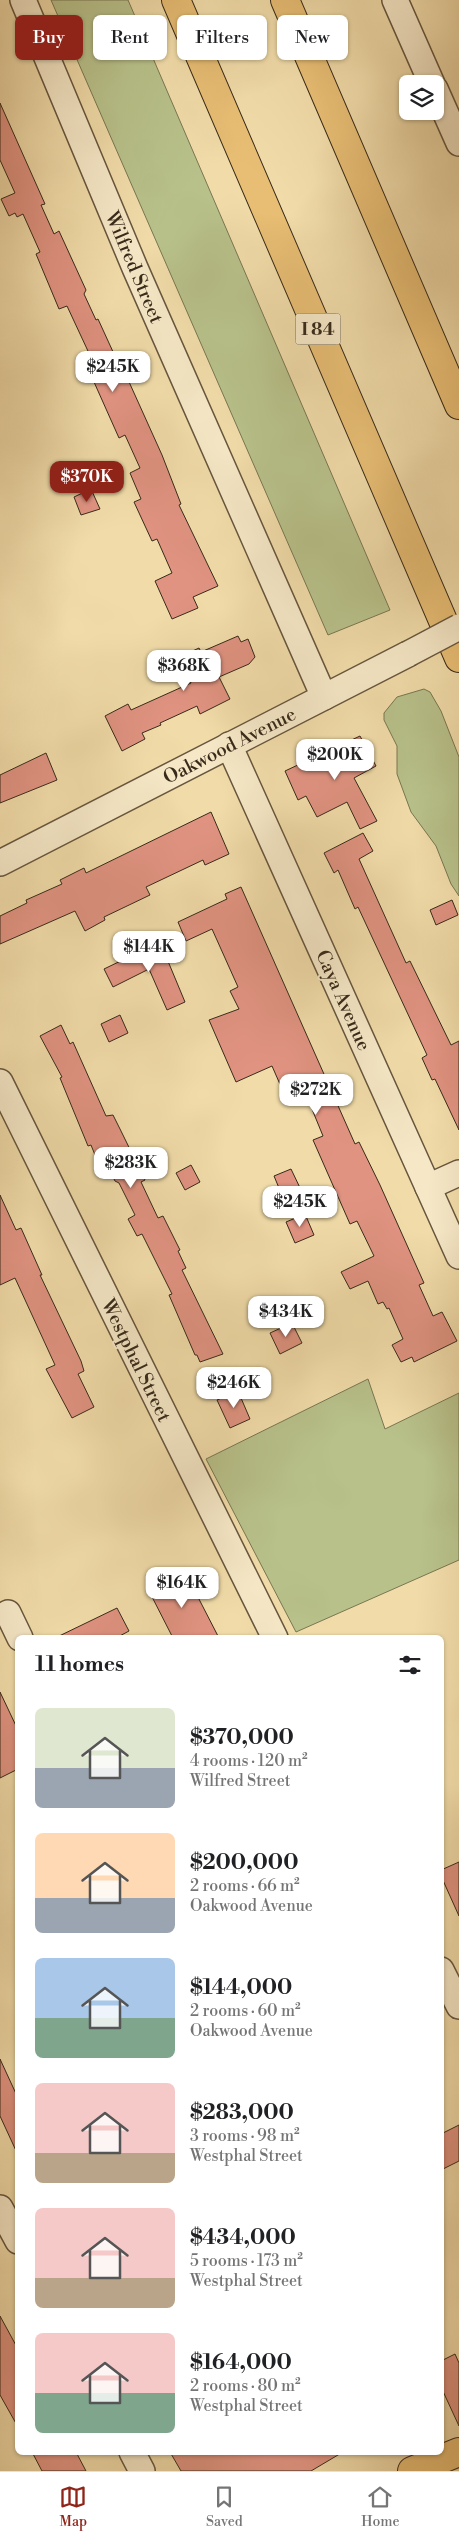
<!DOCTYPE html>
<html lang="en">
<head>
<meta charset="utf-8">
<style>
  :root { --surface:#fff; --page:#f2f2f2; --text:#202124; --muted:#757577; --line:#e0e0e0; --accent:#8f2418 }
  body { margin:0; font-family:"Libre Bodoni",serif; background:var(--page); color:var(--text); height:100vh; display:flex; flex-direction:column; font-size:19px; white-space:nowrap }
  * { box-sizing:border-box; margin:0 }
  p { font-size:16px; color:var(--muted) }
  .icon { flex:none; width:28px; height:28px; fill:none; stroke:currentColor; stroke-width:2; stroke-linecap:round; stroke-linejoin:round }
  .map { position:relative; flex:1; overflow:hidden }
  .panel { position:absolute; left:15px; top:1635px; width:429px; height:820px; display:flex; flex-direction:column; background:var(--surface); border-radius:8px; box-shadow:0 1px 4px #0004 }
  .panel>* { flex:none }
  .banner { position:absolute; left:15px; top:15px; width:430px; height:45px; display:flex; gap:10px }
  .tools { position:absolute; left:399px; top:75px; display:grid; gap:10px }
  .tools a { display:grid; place-items:center; width:45px; height:45px; border-radius:8px; background:var(--surface); box-shadow:0 1px 4px #0004; font-size:25px }
  .price { position:absolute; translate:-50% -42px; padding:0 11px; border-radius:10px; background:#fff; color:#222; font-size:16px; line-height:32px; filter:drop-shadow(0 1px 2px #0008) }
  .price::after { content:''; position:absolute; left:50%; top:30px; width:15px; height:11px; margin-left:-8px; background:inherit; clip-path:polygon(0 0,100% 0,50% 100%) }
  .price.selected { background:var(--accent); color:#fff }
  ul { padding:0; list-style:none }
  li { display:flex; align-items:center; gap:15px; height:125px; padding:0 20px }
  li span { display:grid; place-items:center; flex:none; width:140px; height:100px; border-radius:8px; color:#555 }
  li>.icon { margin-inline-start:auto }
  span .icon { width:60px; height:60px; fill:#fffc; stroke-width:1 }
  li b { font-size:21px }
  h2 { display:flex; justify-content:space-between; align-items:center; height:60px; padding:0 20px; font-size:21px }
  .pill { padding:0 18px; border-radius:8px; background:var(--surface); box-shadow:0 1px 4px #0004; font-size:18px; line-height:45px }
  .pill.selected { background:var(--accent); color:#fff }
  .tab-bar { display:flex; justify-content:space-around; align-items:center; height:70px; border-top:1px solid var(--line); background:var(--surface); font-size:14px; color:var(--muted) }
  .tab-bar a { display:grid; justify-items:center; gap:2px }
  .tab-bar .selected { color:var(--accent) }
  .map>svg:first-child { display:block }
  .green { fill:#b8c18a; stroke:#787652 }
  .building { fill:#e09381; stroke:#372a1a }
  .lines { fill:none; stroke-linecap:round; stroke-linejoin:round }
  .minor-casing { stroke:#66563e; stroke-width:28 }
  .major-casing { stroke:#372a1a; stroke-width:30 }
  .highway-casing { stroke:#372a1a; stroke-width:30 }
  .minor { stroke:#f6e8c7; stroke-width:25 }
  .major { stroke:#e8be74; stroke-width:28 }
  .highway { stroke:#e8be74; stroke-width:28 }
  .minor-bridge-casing { stroke:#66563e; stroke-width:28; stroke-linecap:butt }
  .minor-bridge { stroke:#f6e8c7; stroke-width:25 }
  .labels { text-anchor:middle; stroke-width:4; stroke-linejoin:round; paint-order:stroke }
  .shield { fill:#f6e8c7; stroke:#70634e; stroke-width:1 }
  .shield-label { font-size:18px; font-weight:bold; fill:#372a1a }
  .street-label { font-size:19px; fill:#372a1a; stroke:#f6e8c7 }
</style>
</head>
<body>
<div class="map">
<svg width="459" height="2471" viewBox="0 0 459 2471">
  <rect width="100%" height="100%" fill="#f1dca9"/>
  <filter id="stains"><feTurbulence type="fractalNoise" baseFrequency=".004" numOctaves="4"/><feColorMatrix values="0 0 0 0 .2 0 0 0 0 .09 0 0 0 0 .02 0 0 0 .5 -.17"/></filter>
  <radialGradient id="worn" r=".72"><stop offset=".6" stop-color="#630" stop-opacity="0"/><stop offset="1" stop-color="#630" stop-opacity=".3"/></radialGradient>
  <!-- green -->
  <g class="green">
    <path d="M51,0h77l262,610 -62,25z"/>
    <path d="M424,689l6,3 11,19 18,46v139l-8,-12 -15,-38 -25,-34 -14,-38v-28l-13,-26v-7l13,-16z"/>
    <path d="M368,1379l17,50 74,-36v167l-163,72 -90,-173z"/>
  </g>
  <!-- building -->
  <g class="building">
    <path d="M0,103l45,101 -4,1 13,29 5,-3 27,59 -2,4 12,26 2,-1 16,35 2,-1 46,102 19,49 -2,1 39,81 -25,11 5,11 -26,11 -17,-38 17,-8 -15,-34 -5,2 -18,-39 7,-3 -11,-26 10,-5 -15,-33 -6,3 -25,-56 7,-3 -34,-73 -8,3 -23,-55 4,-2 -17,-38 -6,3 -2,-4 -6,3 -8,-17 14,-6 -15,-33z"/>
    <path d="M91,489l9,20 -19,6 -7,-18z"/>
    <path d="M238,636l3,6 7,-3 7,18 -6,7 -30,13 11,22 -30,15 -3,-8 -37,17 1,2 -19,8 3,6 -23,12 -17,-35 23,-12 3,6 60,-27 -10,-19 6,-3 -3,-6 15,-7 2,4z"/>
    <path d="M360,736l16,30 -22,12 23,43 -17,8 -13,-27 -30,15 -11,-21 -8,4 -13,-29z"/>
    <path d="M46,753l11,27 -57,23v-28z"/>
    <path d="M211,812l18,42 -24,11 -2,-5 -57,27 4,8 -46,22 1,3 -20,11 -10,-20 -75,33v-28l27,-13 -1,-3 36,-16 -2,-4 24,-12 2,5z"/>
    <path d="M363,833l10,18 -14,8 47,104 4,-2 41,84 8,-4v89l-24,-51 -3,1 -10,-22 5,-3 -69,-148 -3,2 -17,-39 -4,3 -10,-20z"/>
    <path d="M241,887l114,257 4,-2 21,43 44,98 -5,2 14,31 9,-4 15,29 -43,21 -2,-5 -11,5 -9,-17 11,-6 -14,-31 -2,1 -4,-7 -5,2 -10,-23 -18,8 -9,-17 33,-16 -17,-35 -7,3 -37,-84 10,-4 -18,-44 -19,6 -14,-32 -36,16 -27,-62 30,-11 -9,-18 8,-4 -26,-58 -26,12 -8,-19 49,-23 -2,-5z"/>
    <path d="M452,900l6,15 -22,10 -6,-15z"/>
    <path d="M160,942l25,60 -18,8 -18,-41 -36,18 -9,-18z"/>
    <path d="M120,1015l8,18 -19,9 -8,-18z"/>
    <path d="M61,1025l9,19 3,-2 33,74 7,-1 8,16 24,49 -4,2 17,36 5,-2 17,34 -2,1 8,17 -4,2 41,84 -23,8 -3,-7h-2l-26,-60 3,-1 -30,-60 -5,2 -9,-17 7,-4 -16,-32 -4,-2 -14,-28 -6,2 -4,-10 -3,1 -28,-68 2,-1 -22,-41z"/>
    <path d="M191,1165l9,17 -15,8 -9,-17z"/>
    <path d="M291,1169l11,23 -18,8 -10,-24z"/>
    <path d="M0,1195l16,35 5,-2 21,47h-2l41,86 3,10 -6,3 16,33 -22,11 -26,-49 9,-4 -40,-87 -15,7z"/>
    <path d="M305,1214l9,21 -19,8 -9,-21z"/>
    <path d="M292,1323l10,20 -22,11 -10,-21z"/>
    <path d="M238,1391l12,28 -20,9 -13,-28z"/>
    <path d="M184,1570l35,68h-46l-25,-49z"/>
    <path d="M117,1608l12,23 -13,7h-61z"/>
    <path d="M0,1692l18,38v39l-18,9z"/>
    <path d="M459,1862v54l-18,-40v-6z"/>
    <path d="M0,2059l18,39v57l-18,-39z"/>
    <path d="M459,2125v36l-18,9v-36z"/>
    <path d="M0,2316l18,33v78l-18,-32z"/>
    <path d="M455,2354l4,9v63l-18,-39v-26z"/>
    <path d="M32,2452h44l10,19h-44z"/>
    <path d="M170,2452h173l-32,19h-130z"/>
  </g>
  <g class="lines">
    <!-- minor casing -->
    <g class="minor-casing">
      <g id="minor">
        <path d="M23,0l112,268 189,429"/>
        <path d="M395,0l37,84"/>
        <path d="M435,89l24,54"/>
        <path d="M229,745l230,511"/>
        <path d="M0,863l408,-209"/>
        <path d="M0,1082l275,556"/>
        <path d="M428,1187l31,-14"/>
        <path d="M8,1613l12,25"/>
        <path d="M441,1970l18,36"/>
        <path d="M0,2208l18,33"/>
        <path d="M132,2452l10,19"/>
      </g>
    </g>
    <!-- major casing -->
    <g class="major-casing">
      <path id="major" d="M412,2471l47,-19"/>
    </g>
    <!-- highway casing -->
    <g class="highway-casing">
      <g id="highway">
        <path d="M176,0l283,658"/>
        <path d="M285,0l174,405"/>
      </g>
    </g>
    <!-- minor -->
    <use href="#minor" class="minor"/>
    <!-- major -->
    <use href="#major" class="major"/>
    <!-- highway -->
    <use href="#highway" class="highway"/>
    <!-- minor-bridge casing -->
    <g class="minor-bridge-casing">
      <path id="minor-bridge" d="M408,654l51,-27"/>
    </g>
    <!-- minor-bridge -->
    <use href="#minor-bridge" class="minor-bridge"/>
  </g>
  <g class="labels">
    <!-- shield labels -->
    <rect class="shield" x="295.5" y="313.5" width="45" height="31" rx="4"/>
    <g class="shield-label">
      <text x="318" y="335">I 84</text>
    </g>
    <!-- street labels -->
    <g class="street-label">
      <text transform="translate(135 267) rotate(67)" y="7">Wilfred Street</text>
      <text transform="translate(229 745) rotate(-27)" y="7">Oakwood Avenue</text>
      <text transform="translate(344 1000) rotate(66)" y="7">Caya Avenue</text>
      <text transform="translate(137 1360) rotate(64)" y="7">Westphal Street</text>
    </g>
  </g>
  <rect width="100%" height="100%" filter="url(#stains)"/>
  <rect width="100%" height="100%" fill="url(#worn)"/>
</svg>
<div class="tools">
<a><svg class="icon" aria-label="layers" viewBox="0 0 24 24"><path d="M12 4l9 5-9 5-9-5zM3 14l9 5 9-5"/></svg></a>
</div>
<b class="price" style="left:113px;top:393px">$245K</b>
<b class="price selected" style="left:87px;top:503px">$370K</b>
<b class="price" style="left:184px;top:692px">$368K</b>
<b class="price" style="left:335px;top:781px">$200K</b>
<b class="price" style="left:149px;top:973px">$144K</b>
<b class="price" style="left:316px;top:1116px">$272K</b>
<b class="price" style="left:131px;top:1189px">$283K</b>
<b class="price" style="left:300px;top:1228px">$245K</b>
<b class="price" style="left:286px;top:1338px">$434K</b>
<b class="price" style="left:234px;top:1409px">$246K</b>
<b class="price" style="left:182px;top:1609px">$164K</b>
<div class="banner">
<a class="pill selected">Buy</a>
<a class="pill">Rent</a>
<a class="pill">Filters</a>
<a class="pill">New</a>
</div>
<section class="panel">
<h2>11 homes<svg class="icon" aria-label="filters" viewBox="0 0 24 24"><path d="M4 7h16M4 17h16"/><circle cx="9" cy="7" r="2"/><circle cx="15" cy="17" r="2"/></svg></h2>
<ul>
<li><span style="background:linear-gradient(#dfe7d0 60%,#9aa5b1 0)"><svg class="icon" aria-label="home" viewBox="0 0 24 24"><path d="M3 11l9-7 9 7M6 9v11h12V9"/></svg></span><div><b>$370,000</b><p>4 rooms · 120 m²</p><p>Wilfred Street</p></div></li>
<li><span style="background:linear-gradient(#ffd9b3 65%,#9aa5b1 0)"><svg class="icon" aria-label="home" viewBox="0 0 24 24"><path d="M3 11l9-7 9 7M6 9v11h12V9"/></svg></span><div><b>$200,000</b><p>2 rooms · 66 m²</p><p>Oakwood Avenue</p></div></li>
<li><span style="background:linear-gradient(#a9c7e8 60%,#7fa58c 0)"><svg class="icon" aria-label="home" viewBox="0 0 24 24"><path d="M3 11l9-7 9 7M6 9v11h12V9"/></svg></span><div><b>$144,000</b><p>2 rooms · 60 m²</p><p>Oakwood Avenue</p></div></li>
<li><span style="background:linear-gradient(#f6c9c9 70%,#b9a48a 0)"><svg class="icon" aria-label="home" viewBox="0 0 24 24"><path d="M3 11l9-7 9 7M6 9v11h12V9"/></svg></span><div><b>$283,000</b><p>3 rooms · 98 m²</p><p>Westphal Street</p></div></li>
<li><span style="background:linear-gradient(#f6c9c9 70%,#b9a48a 0)"><svg class="icon" aria-label="home" viewBox="0 0 24 24"><path d="M3 11l9-7 9 7M6 9v11h12V9"/></svg></span><div><b>$434,000</b><p>5 rooms · 173 m²</p><p>Westphal Street</p></div></li>
<li><span style="background:linear-gradient(#f6c9c9 60%,#7fa58c 0)"><svg class="icon" aria-label="home" viewBox="0 0 24 24"><path d="M3 11l9-7 9 7M6 9v11h12V9"/></svg></span><div><b>$164,000</b><p>2 rooms · 80 m²</p><p>Westphal Street</p></div></li>
</ul>
</section>
</div>
<nav class="tab-bar">
<a class="selected"><svg class="icon" aria-label="map" viewBox="0 0 24 24"><path d="M3 6l6-2 6 2 6-2v14l-6 2-6-2-6 2zM9 4v14M15 6v14"/></svg>Map</a>
<a><svg class="icon" aria-label="saved" viewBox="0 0 24 24"><path d="M7 4h10v16l-5-4-5 4z"/></svg>Saved</a>
<a><svg class="icon" aria-label="home" viewBox="0 0 24 24"><path d="M3 11l9-7 9 7M6 9v11h12V9"/></svg>Home</a>
</nav>
</body>
</html>
